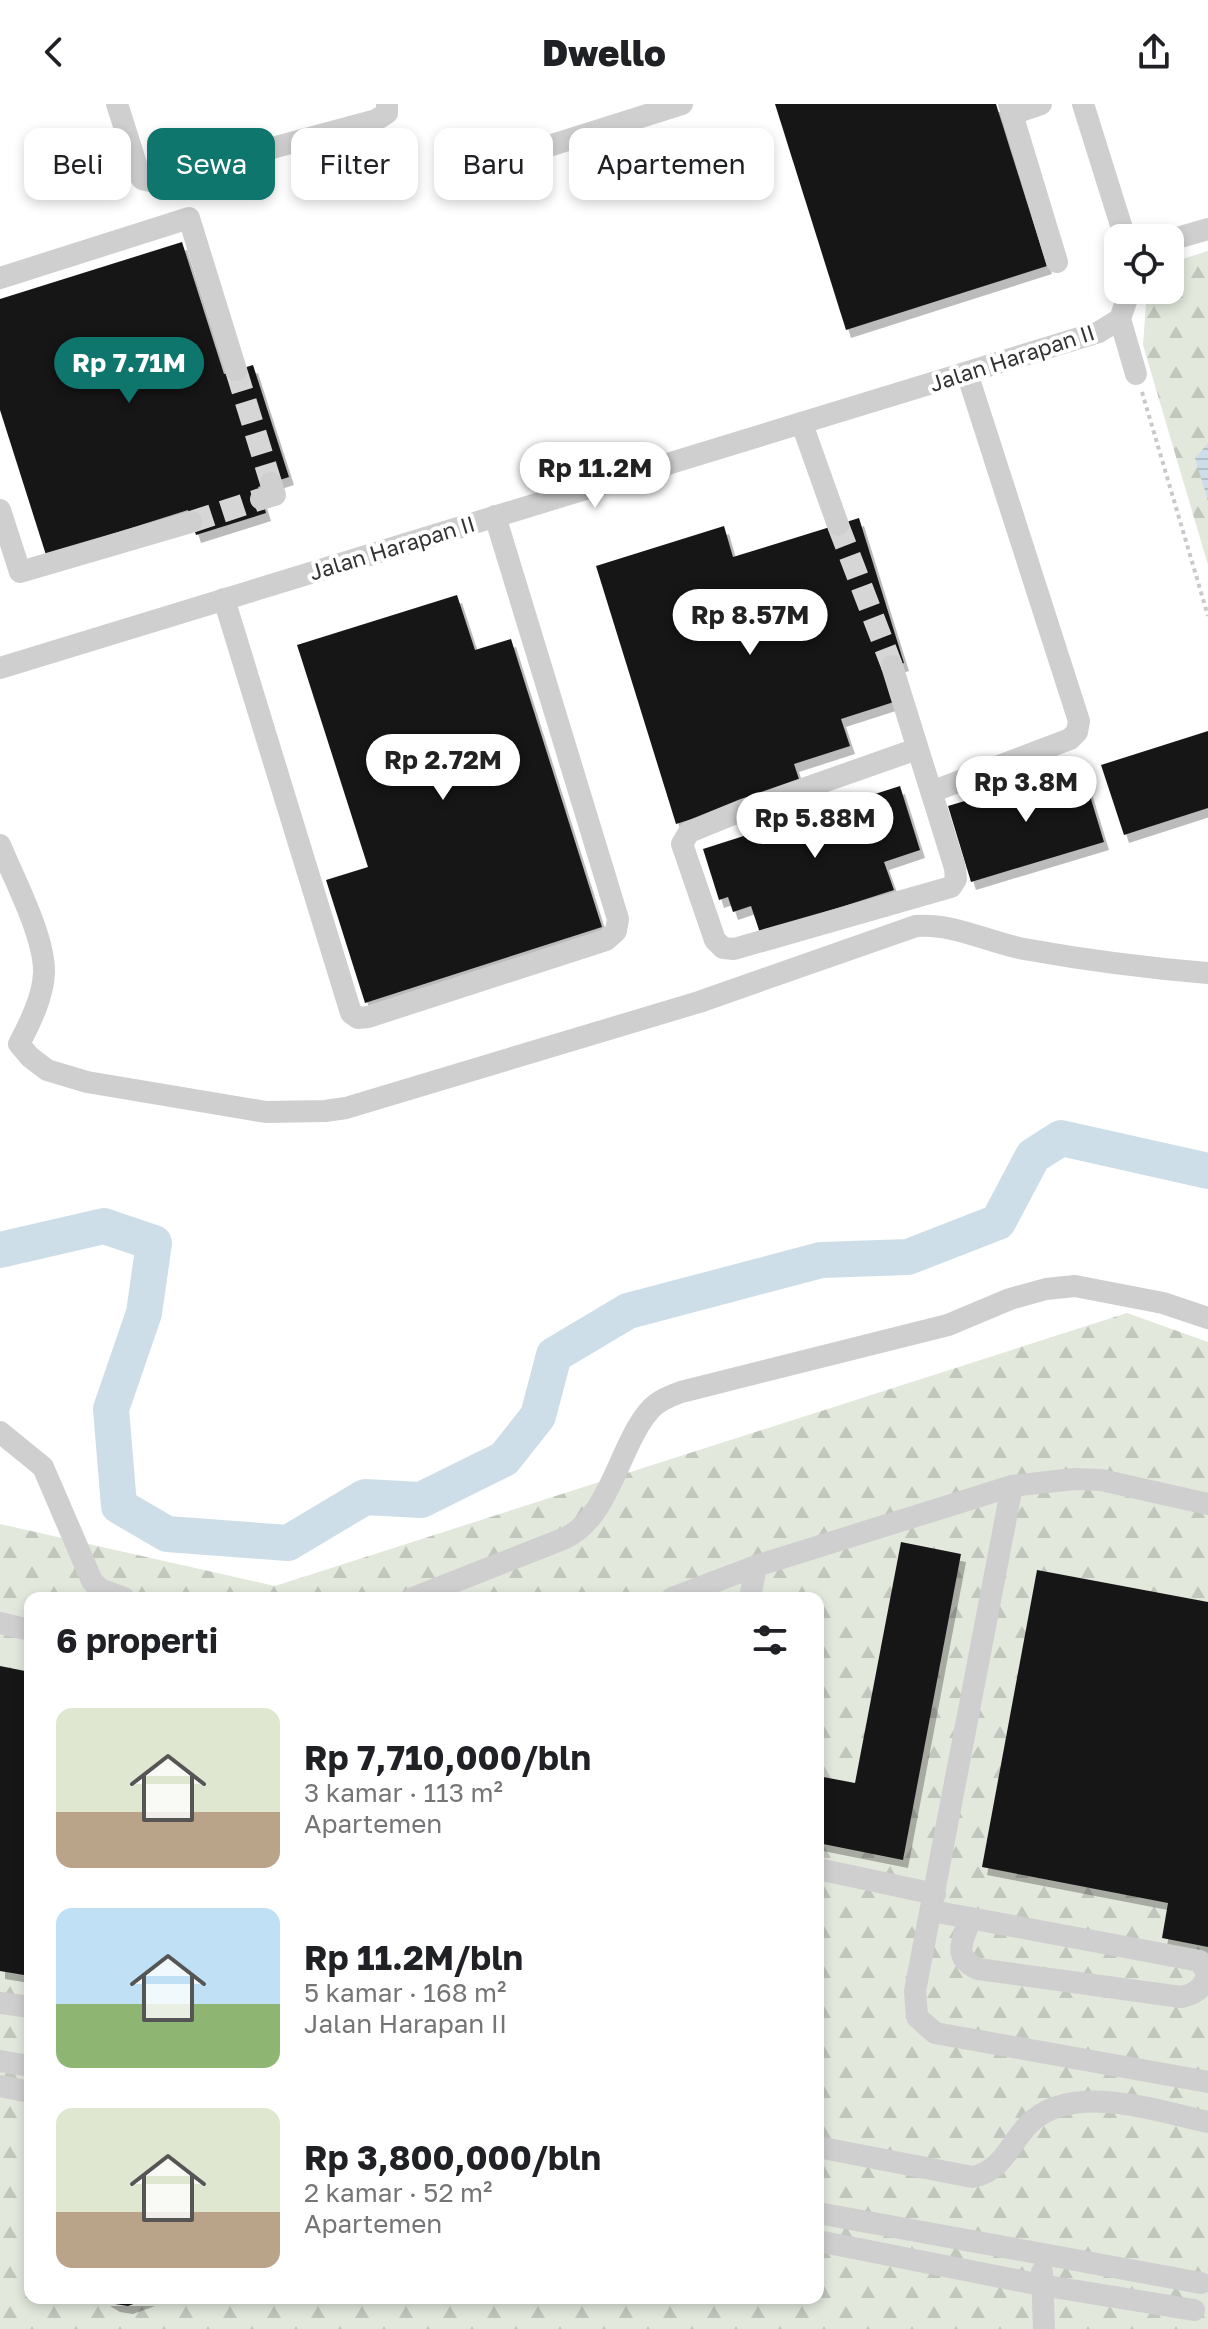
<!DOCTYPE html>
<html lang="id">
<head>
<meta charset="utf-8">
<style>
  :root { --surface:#fff; --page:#f6f6f6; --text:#202124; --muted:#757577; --accent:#0f766e }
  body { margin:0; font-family:"Golos Text",sans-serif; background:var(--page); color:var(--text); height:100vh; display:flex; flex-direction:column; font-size:30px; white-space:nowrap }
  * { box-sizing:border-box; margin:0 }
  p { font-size:26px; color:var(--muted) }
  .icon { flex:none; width:44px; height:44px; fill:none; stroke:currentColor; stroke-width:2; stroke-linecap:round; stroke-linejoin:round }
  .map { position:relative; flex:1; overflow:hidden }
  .details { position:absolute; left:24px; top:1488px; width:800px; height:712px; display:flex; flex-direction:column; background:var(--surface); border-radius:16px; box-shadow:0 4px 12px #0003 }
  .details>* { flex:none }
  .guide { position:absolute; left:24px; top:24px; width:800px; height:72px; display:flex; gap:16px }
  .fabs { position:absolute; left:1104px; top:120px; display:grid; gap:16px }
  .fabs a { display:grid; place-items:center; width:80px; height:80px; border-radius:16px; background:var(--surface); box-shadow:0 4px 12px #0003; font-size:40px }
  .price { position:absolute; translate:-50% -68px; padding:0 18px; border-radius:28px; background:#fff; color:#222; font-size:26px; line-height:52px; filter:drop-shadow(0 2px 4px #0008) }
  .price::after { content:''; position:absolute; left:50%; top:48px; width:24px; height:18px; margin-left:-12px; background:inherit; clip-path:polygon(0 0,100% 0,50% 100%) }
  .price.current { background:var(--accent); color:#fff }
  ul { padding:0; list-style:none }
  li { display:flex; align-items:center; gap:24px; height:200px; padding:0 32px }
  li span { display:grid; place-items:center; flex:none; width:224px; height:160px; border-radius:16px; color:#555 }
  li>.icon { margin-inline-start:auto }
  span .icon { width:96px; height:96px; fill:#fffc; stroke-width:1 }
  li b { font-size:34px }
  h2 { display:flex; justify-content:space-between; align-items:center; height:96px; padding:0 32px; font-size:34px }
  .chip { padding:0 28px; border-radius:16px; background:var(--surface); box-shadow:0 4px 12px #0003; font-size:28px; line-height:72px }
  .chip.current { background:var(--accent); color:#fff }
  header { display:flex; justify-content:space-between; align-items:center; height:104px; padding:0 32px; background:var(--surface); font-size:36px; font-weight:800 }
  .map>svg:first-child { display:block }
  .forest { fill:url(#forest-firs); fill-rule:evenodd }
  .water { fill:url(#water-rules) }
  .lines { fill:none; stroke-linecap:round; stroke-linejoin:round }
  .river { stroke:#cedee8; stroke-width:36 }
  .building { fill:#191919; filter:url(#shadow) }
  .minor-tunnel { stroke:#d6d6d6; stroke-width:22; stroke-dasharray:22 11; stroke-linecap:butt }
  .path { stroke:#c9c9c9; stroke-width:4; stroke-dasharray:4 4; stroke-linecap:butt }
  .minor { stroke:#cfcfcf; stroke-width:22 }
  .labels { text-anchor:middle; stroke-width:8; stroke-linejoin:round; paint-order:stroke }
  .street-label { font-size:22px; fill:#323232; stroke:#fff }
</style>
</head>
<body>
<header><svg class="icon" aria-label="back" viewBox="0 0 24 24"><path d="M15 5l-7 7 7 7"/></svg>Dwello<svg class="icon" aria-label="share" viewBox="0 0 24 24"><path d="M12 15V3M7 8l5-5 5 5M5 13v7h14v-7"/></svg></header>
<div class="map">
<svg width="1208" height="2225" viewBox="0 0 1208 2225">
  <defs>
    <pattern id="forest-firs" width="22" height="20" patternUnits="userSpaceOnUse" patternTransform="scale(2)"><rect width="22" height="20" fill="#e2e8dc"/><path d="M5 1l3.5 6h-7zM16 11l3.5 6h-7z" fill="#c2c7bd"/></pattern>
    <pattern id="water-rules" width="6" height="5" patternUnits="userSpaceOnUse" patternTransform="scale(2)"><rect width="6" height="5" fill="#cedee8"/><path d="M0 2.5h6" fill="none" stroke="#b1bfc7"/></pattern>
    <filter id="shadow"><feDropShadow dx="5" dy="8" stdDeviation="0" flood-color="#0004"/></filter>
  </defs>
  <rect width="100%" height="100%" fill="#fff"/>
  <!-- forest -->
  <g class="forest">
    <path d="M1208,147v314l-65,-220 4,-55h23v-27z"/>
    <path d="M1127,1209l81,29v987h-1208v-805l275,62zM30,1494h788v700h-788z"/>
  </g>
  <!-- water -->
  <path class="water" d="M1208,339v58l-13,-43z"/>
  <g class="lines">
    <!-- river -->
    <path class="river" d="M0,1146l104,-24 50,17 -10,70 -33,96 8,97 48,28 121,9 77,-46 56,3 83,-41 34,-43 16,-61 74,-44 193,-51 87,-3 90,-35 35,-66 28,-18 147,33"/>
  </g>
  <!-- building -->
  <g class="building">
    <path d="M775,0h221l51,162 -201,64z"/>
    <path d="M182,138l42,132 29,-9 36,112 -31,10 8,26 -70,22 -8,-25 -142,45 -46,-145v-111z"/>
    <path d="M859,414l45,145 -17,5 10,33 -56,18 9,27 -56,18 7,21 -125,39 -80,-258 128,-40 9,31z"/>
    <path d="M457,491l18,55 36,-11 91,288 -237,76 -39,-123 42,-13 -71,-222z"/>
    <path d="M1208,627v77l-84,27 -23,-70z"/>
    <path d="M1081,662l23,76 -133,40 -23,-76z"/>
    <path d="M900,682l20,64 -36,12 10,28 -134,43 -9,-27 -18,6 -5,-15 -9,3 -16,-51z"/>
    <path d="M901,1438l60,12 -58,306 -85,-17v-67l37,7z"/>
    <path d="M1037,1466l171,32v345l-46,-9 6,-35 -186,-36z"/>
    <path d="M0,1562l30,6v304l-30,-5z"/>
    <path d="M105,2194h45l-22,8 -13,-2z"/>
  </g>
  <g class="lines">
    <!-- minor-tunnel -->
    <g class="minor-tunnel">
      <path d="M236,266l35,113"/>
      <path d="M191,418l70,-23"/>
      <path d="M838,421l54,141"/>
    </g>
    <!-- path -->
    <path class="path" d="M1142,288l66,224"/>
    <!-- minor -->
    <g class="minor">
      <path d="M117,0l23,72 2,3 8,2 226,-61 11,-7v-9"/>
      <path d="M1009,0l3,10 29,-10"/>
      <path d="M1083,0l42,134"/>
      <path d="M1012,10l45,148"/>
      <path d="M552,41l130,-41"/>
      <path d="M1170,136l38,-11"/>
      <path d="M0,174l189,-60 47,152"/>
      <path d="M1120,215l16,55"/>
      <path d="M802,320l36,101"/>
      <path d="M261,395l14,-4 -4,-12"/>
      <path d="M0,406l20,62 171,-50"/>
      <path d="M224,495l127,414 7,5 10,-1 238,-77 10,-9 2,-12 -123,-403"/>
      <path d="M892,562l63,202 1,11 -5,8 -217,62 -11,-1 -8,-8 -33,-96 7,-12 54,-22 174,-61"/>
      <path d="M0,564l1099,-336 21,-13 10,-29"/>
      <path d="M932,684l7,1 131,-50 7,-7 2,-11 -112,-348"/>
      <path d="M0,741c14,34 45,92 44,128 -1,24 -14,50 -25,71l11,13 17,13 40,12 179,30 59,-1 21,-3 353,-106 217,-76c37,-3 71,16 108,23 61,11 122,19 184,24"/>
      <path d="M0,1328l43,35 49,114 8,8 24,9"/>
      <path d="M1012,1382l-97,505 2,26 18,16 273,49"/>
      <path d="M413,1494l150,-59c46,-19 56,-93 86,-128 8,-10 21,-15 32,-19l267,-67 62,-26 36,-10 29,-3 88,17 45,15"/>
      <path d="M672,1494l84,-32 256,-80 62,-7 27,1 107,24"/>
      <path d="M750,1494l6,-32"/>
      <path d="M0,1519l30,7"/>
      <path d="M818,1765l117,25"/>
      <path d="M932,1807l268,50 8,14c-6,14 -13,19 -27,22l-203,-28c-27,-12 -15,-29 -7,-51"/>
      <path d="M0,1899l30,4"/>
      <path d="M0,1957l30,5"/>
      <path d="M0,1982l30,6"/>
      <path d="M818,2043l154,30c30,-5 38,-34 57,-53 43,-43 127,-13 179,-2"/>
      <path d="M818,2109l383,70"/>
      <path d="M818,2137l223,44 153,25"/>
      <path d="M1042,2168l2,57"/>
    </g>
  </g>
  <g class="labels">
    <!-- street labels -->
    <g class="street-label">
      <text transform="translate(1012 254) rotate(-18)" y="8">Jalan Harapan II</text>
      <text transform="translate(392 444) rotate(-17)" y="8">Jalan Harapan II</text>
    </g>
  </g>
</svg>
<div class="fabs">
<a><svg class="icon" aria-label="locate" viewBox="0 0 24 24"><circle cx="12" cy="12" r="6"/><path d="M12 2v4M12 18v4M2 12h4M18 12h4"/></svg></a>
</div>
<b class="price current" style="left:129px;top:301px">Rp 7.71M</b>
<b class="price" style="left:595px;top:406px">Rp 11.2M</b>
<b class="price" style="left:750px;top:553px">Rp 8.57M</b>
<b class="price" style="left:443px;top:698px">Rp 2.72M</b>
<b class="price" style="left:1026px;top:720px">Rp 3.8M</b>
<b class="price" style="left:815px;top:756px">Rp 5.88M</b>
<div class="guide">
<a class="chip">Beli</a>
<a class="chip current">Sewa</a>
<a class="chip">Filter</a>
<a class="chip">Baru</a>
<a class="chip">Apartemen</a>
</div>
<section class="details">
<h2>6 properti<svg class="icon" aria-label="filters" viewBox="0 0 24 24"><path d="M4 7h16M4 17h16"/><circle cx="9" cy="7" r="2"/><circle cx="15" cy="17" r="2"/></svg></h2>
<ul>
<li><span style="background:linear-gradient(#dfe7d0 65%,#b9a48a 0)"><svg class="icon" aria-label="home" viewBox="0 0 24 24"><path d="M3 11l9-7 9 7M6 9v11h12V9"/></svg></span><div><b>Rp 7,710,000/bln</b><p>3 kamar · 113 m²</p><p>Apartemen</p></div></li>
<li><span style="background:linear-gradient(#bfe0f5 60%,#8fb573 0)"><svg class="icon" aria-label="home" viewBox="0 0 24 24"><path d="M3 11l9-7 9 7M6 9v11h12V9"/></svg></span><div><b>Rp 11.2M/bln</b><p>5 kamar · 168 m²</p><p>Jalan Harapan II</p></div></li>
<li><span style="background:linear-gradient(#dfe7d0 65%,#b9a48a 0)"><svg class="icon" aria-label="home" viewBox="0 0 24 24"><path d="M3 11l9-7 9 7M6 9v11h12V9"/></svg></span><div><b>Rp 3,800,000/bln</b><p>2 kamar · 52 m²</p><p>Apartemen</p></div></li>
</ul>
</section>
</div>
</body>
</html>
